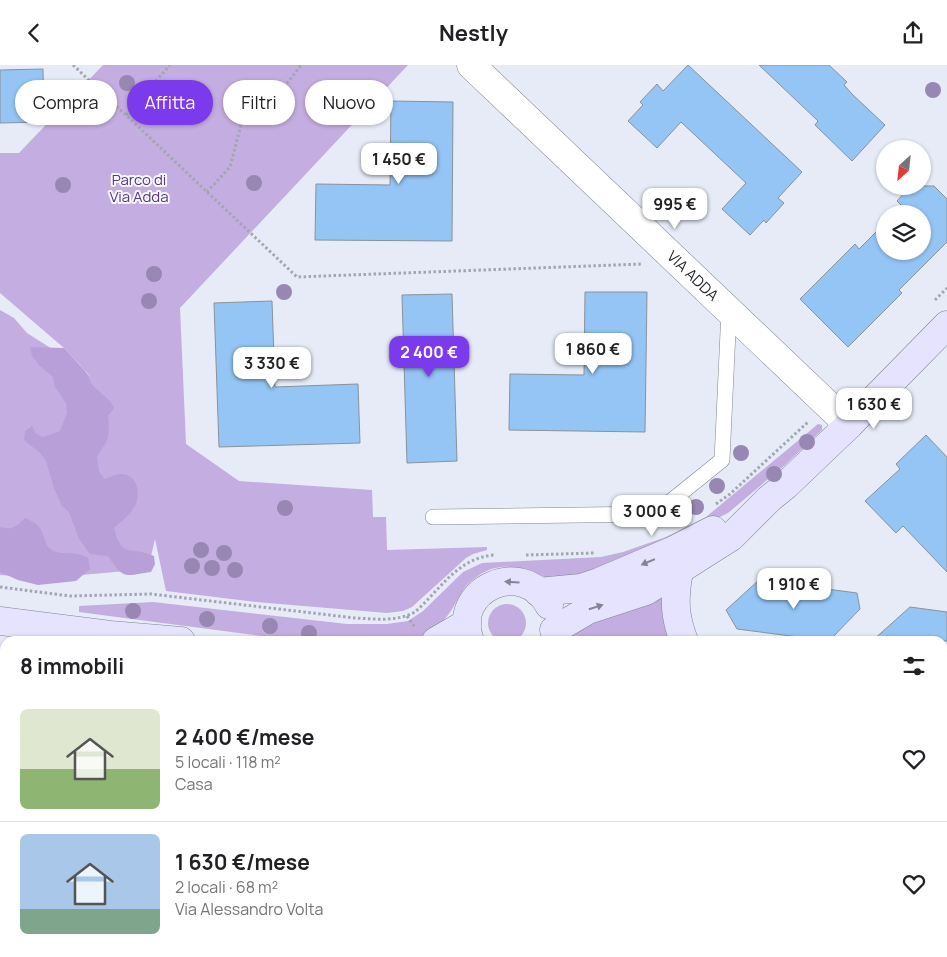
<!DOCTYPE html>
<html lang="it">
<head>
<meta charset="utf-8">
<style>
  :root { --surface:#fff; --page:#f6f6f6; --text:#202124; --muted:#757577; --line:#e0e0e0; --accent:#7c3aed }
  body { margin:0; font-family:Manrope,sans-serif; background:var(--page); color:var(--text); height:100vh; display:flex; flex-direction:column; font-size:19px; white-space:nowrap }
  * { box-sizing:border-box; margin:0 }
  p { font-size:16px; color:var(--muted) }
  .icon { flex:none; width:28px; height:28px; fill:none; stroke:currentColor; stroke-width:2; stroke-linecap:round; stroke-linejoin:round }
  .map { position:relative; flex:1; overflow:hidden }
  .sheet { position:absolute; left:0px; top:571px; width:948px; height:321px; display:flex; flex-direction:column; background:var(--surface); border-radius:15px 15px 0 0; box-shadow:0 1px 4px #0004 }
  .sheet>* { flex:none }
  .guide { position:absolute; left:15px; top:15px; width:500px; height:45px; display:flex; gap:10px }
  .needle { width:32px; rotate:207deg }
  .fabs { position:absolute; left:876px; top:75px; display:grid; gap:10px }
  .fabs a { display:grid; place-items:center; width:55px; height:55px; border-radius:50%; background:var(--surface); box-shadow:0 1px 4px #0004; font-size:25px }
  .price { position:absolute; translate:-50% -42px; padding:0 11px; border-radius:10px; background:#fff; color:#222; font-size:16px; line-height:32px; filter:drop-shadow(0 1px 2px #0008) }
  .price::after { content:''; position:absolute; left:50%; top:30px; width:15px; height:11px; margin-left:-8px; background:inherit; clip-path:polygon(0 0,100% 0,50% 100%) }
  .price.current { background:var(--accent); color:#fff }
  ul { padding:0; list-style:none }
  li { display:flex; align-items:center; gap:15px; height:125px; padding:0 20px }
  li+li { border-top:1px solid var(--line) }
  li span { display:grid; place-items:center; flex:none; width:140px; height:100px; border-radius:8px; color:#555 }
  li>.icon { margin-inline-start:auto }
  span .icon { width:60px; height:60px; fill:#fffc; stroke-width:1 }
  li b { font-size:21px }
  h2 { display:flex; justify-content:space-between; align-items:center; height:60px; padding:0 20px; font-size:21px }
  .chip { padding:0 18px; border-radius:22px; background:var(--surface); box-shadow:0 1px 4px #0004; font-size:18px; line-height:45px }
  .chip.current { background:var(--accent); color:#fff }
  header { display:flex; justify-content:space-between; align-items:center; height:65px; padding:0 20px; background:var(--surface); font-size:22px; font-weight:700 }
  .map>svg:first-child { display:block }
  .green { fill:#c4ade0 }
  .forest { fill:#b99fd8 }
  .building { fill:#94c5f5; stroke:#89929b }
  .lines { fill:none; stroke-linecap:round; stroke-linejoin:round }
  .lane-casing { stroke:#80858f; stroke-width:16 }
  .street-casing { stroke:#80858f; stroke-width:29 }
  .secondary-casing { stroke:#80858f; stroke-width:29 }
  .path { stroke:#a2a6b0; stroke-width:3; stroke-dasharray:2.5 2.5; stroke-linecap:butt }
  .lane { stroke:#fff; stroke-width:15 }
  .street { stroke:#fff; stroke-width:28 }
  .secondary { stroke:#e5e3fe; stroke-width:28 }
  .tree { fill:#9887b3 }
  .oneway { fill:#848494 }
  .labels { text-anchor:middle; stroke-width:4; stroke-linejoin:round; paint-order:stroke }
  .park-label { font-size:15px; fill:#59367b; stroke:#f6f8fd }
  .street-label { font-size:15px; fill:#24262a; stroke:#f6f8fd }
</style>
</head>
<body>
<header><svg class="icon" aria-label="back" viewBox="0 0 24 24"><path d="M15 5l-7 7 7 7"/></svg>Nestly<svg class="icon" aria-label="share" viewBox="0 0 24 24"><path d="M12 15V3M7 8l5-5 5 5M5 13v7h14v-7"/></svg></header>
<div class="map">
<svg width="947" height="892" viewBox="0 0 947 892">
  <rect width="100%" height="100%" fill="#e6ebf7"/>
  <!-- green -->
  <g class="green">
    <path d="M103,0h305l-228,243 6,136 53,37 133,9 1,27h13l1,33 100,-3v3l-14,4 -7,4 -54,49 -9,4 -16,2 -131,-11 -90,-11 -11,-52 -7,30 -100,9 -48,-3v-265l14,8 13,15 50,32 14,12 -27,-29 -64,-55v-140h19z"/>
    <path d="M818,359l4,1v5l-37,35 -57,48 -60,30 -111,40c-26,-13 -53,-25 -79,-7 -4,3 -9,6 -12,10 -7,9 -11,20 -18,29 -8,11 -25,22 -38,26h-111l-220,-29v-6l74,-4 194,22h40l21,-3 15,-10 40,-39 19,-9 119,-6 22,-5 43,-15 40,-20z"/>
    <path d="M664,528l8,48h-106v-2l13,-12z"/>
    <circle cx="507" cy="558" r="19"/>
  </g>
  <!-- forest -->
  <g class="forest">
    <path d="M30,282l34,1 22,24 7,14 17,15 4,7 -6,8c2,21 1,23 -11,40l2,16 6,7c4,-1 10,-5 15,-5 19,-1 21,22 14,34 -5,8 -13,13 -20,20 8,32 16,17 40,28l1,8 -4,8c-27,4 -27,8 -43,-16l-18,-2 -11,-15 -10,-27 -7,-6 -8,-18 -8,-27 -6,-8 -16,-13 1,-9 7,-5 4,8 7,3 17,-6 7,-18 -1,-10 -11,-16 -2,-10 -14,-12 -7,-9z"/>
    <path d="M25,453c25,9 14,24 27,32 10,6 23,0 36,8l2,11 -14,12 -38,4 -20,-5 -18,-8v-45c13,3 16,0 25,-9z"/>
  </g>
  <!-- building -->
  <g class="building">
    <path d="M688,0l114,107 -24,26 6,5 -18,20 -2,-3 -14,15 -28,-26 24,-26 -65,-61 -24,26 -29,-27 15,-16 -3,-3 17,-18 6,7z"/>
    <path d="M759,0h70l18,17 -3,3 9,10 32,30 -33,36 -37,-36 3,-4z"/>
    <path d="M43,4l1,53 -44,1v-53z"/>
    <path d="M391,36l62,1 -1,139 -137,-1 1,-56 74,1z"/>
    <path d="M911,121h23l13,13v43l-48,48 3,3 -54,54 -48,-48 55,-55 4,5 26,-26v28h37v-37h-28l8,-8 -5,-5z"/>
    <path d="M585,227h62l-2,140 -136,-2 1,-56 74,1z"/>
    <path d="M452,229l5,167 -50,2 -5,-168z"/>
    <path d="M272,236l3,86 83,-3 2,59 -141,4 -5,-144z"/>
    <path d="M926,370l21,22v115l-44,-46 -7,7 -31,-32 35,-32 -4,-5z"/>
    <path d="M759,515l98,13 3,16 -31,32 -92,-12 -11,-19z"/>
    <path d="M910,542l37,5v29h-75z"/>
  </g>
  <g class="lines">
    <!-- lane casing -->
    <g class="lane-casing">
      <path id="lane" d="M433,452l222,-3 67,-54 7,-150"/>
    </g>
    <!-- street casing -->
    <g class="street-casing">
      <g id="street">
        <path id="s1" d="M471,0l378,360"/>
        <path d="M736,892v-4"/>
      </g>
    </g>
    <!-- secondary casing -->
    <g class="secondary-casing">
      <g id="secondary">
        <path d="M679,506c-5,27 -5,44 5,70"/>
        <path d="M538,527l43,-4 18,-6 73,-31 41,-21"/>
        <path d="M0,556l110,14 71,6"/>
        <path d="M554,565l34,-20 58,-19 85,-54 38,-38 16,-13 64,-61 98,-100"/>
        <path d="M436,576l31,-18"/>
        <path d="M470,576c-20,-52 53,-84 79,-36"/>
        <path d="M942,653l5,1"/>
        <path d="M942,681h5"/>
      </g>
    </g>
    <!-- path -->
    <g class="path">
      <path d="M73,0l224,212 345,-13"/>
      <path d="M126,50l44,-50"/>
      <path d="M207,127l23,-25 11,-42 6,-10 27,-19 14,-14 13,-17"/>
      <path d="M935,235l12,-12"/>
      <path d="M716,439l14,-10 78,-72"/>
      <path d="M526,490l69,-2"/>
      <path d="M0,522l70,9 81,-2 204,24c20,1 42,4 60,-6 25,-22 43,-55 80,-57"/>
      <path d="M407,551l8,11"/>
    </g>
    <!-- lane -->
    <use href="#lane" class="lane"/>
    <!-- street -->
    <use href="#street" class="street"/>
    <!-- secondary -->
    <use href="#secondary" class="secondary"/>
  </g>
  <!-- trees -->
  <g class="tree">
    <circle cx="127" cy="18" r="8"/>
    <circle cx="933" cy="25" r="8"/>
    <circle cx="149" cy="36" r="8"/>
    <circle cx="267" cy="48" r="8"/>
    <circle cx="254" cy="118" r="8"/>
    <circle cx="63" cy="120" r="8"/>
    <circle cx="154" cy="209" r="8"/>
    <circle cx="284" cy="227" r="8"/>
    <circle cx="149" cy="236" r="8"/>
    <circle cx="807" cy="377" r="8"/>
    <circle cx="741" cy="388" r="8"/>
    <circle cx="774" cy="409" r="8"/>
    <circle cx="717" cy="421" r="8"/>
    <circle cx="696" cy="442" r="8"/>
    <circle cx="285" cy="443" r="8"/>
    <circle cx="201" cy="485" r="8"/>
    <circle cx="224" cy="488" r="8"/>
    <circle cx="192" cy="501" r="8"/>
    <circle cx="212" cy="503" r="8"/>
    <circle cx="235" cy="505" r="8"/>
    <circle cx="133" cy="546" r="8"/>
    <circle cx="207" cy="554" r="8"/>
    <circle cx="270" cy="561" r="8"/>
    <circle cx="309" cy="568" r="8"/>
  </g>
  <!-- one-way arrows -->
  <defs><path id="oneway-solid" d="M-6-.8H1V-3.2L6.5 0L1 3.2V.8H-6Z" transform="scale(1.25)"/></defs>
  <g class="oneway">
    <use href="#oneway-solid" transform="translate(648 497) rotate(157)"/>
    <use href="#oneway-solid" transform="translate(512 517) rotate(-176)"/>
    <use href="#oneway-solid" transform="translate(596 542) rotate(-18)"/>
  </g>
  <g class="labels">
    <!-- park labels -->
    <g class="park-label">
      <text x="139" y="120">Parco di<tspan x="139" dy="17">Via Adda</tspan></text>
    </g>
    <!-- street labels -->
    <g class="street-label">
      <text dy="5" stroke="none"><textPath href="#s1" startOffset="306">VIA ADDA</textPath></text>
    </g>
  </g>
</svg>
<div class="fabs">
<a><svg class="needle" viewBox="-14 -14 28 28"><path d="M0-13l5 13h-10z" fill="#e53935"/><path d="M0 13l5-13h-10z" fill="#757577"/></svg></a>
<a><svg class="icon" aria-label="layers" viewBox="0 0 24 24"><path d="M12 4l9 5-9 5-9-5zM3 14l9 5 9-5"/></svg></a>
</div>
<b class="price" style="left:399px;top:120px">1 450 €</b>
<b class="price" style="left:675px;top:165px">995 €</b>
<b class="price" style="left:593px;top:310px">1 860 €</b>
<b class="price current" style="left:429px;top:313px">2 400 €</b>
<b class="price" style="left:272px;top:324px">3 330 €</b>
<b class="price" style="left:874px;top:365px">1 630 €</b>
<b class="price" style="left:652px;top:472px">3 000 €</b>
<b class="price" style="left:794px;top:545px">1 910 €</b>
<div class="guide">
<a class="chip">Compra</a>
<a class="chip current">Affitta</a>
<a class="chip">Filtri</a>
<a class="chip">Nuovo</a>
</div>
<section class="sheet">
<h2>8 immobili<svg class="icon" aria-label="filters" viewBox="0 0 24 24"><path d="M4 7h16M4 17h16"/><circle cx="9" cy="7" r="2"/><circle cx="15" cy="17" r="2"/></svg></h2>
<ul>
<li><span style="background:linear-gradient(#dfe7d0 60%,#8fb573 0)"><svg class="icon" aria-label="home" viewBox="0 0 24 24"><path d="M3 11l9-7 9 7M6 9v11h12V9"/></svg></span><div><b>2 400 €/mese</b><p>5 locali · 118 m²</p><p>Casa</p></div><svg class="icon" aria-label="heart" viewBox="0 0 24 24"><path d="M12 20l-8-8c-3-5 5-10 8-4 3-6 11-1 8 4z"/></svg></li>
<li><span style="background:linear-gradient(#a9c7e8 75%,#7fa58c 0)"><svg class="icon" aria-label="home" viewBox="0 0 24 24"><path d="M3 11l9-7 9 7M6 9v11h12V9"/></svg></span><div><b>1 630 €/mese</b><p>2 locali · 68 m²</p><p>Via Alessandro Volta</p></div><svg class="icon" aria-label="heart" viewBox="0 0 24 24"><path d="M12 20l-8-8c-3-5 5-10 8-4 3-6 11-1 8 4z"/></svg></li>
</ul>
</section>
</div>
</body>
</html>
